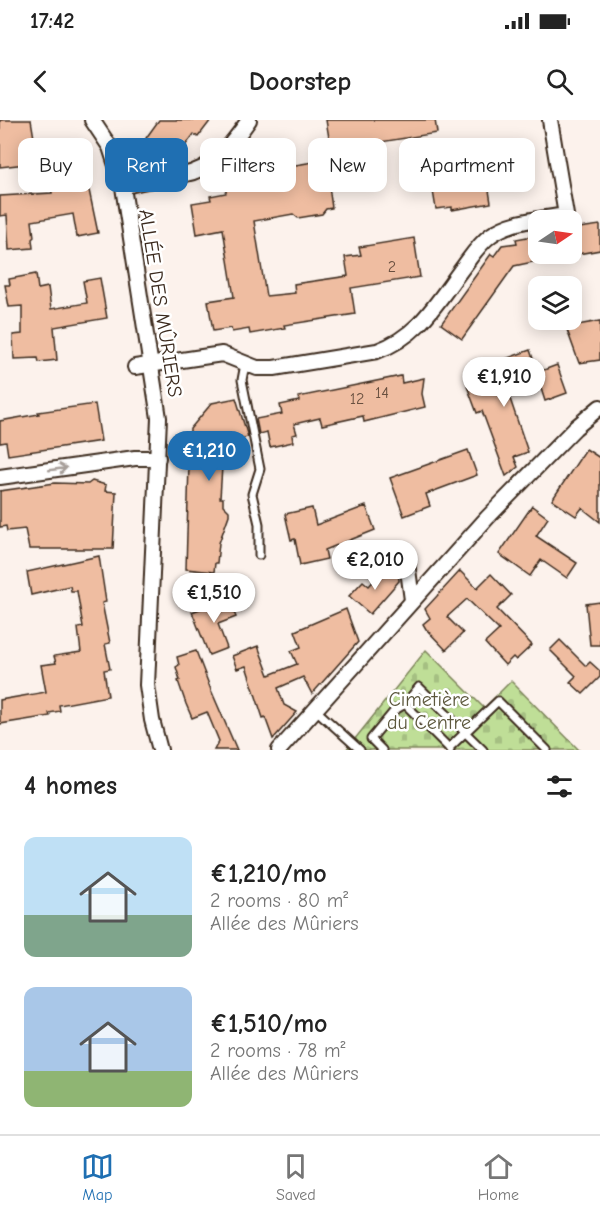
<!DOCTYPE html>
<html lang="en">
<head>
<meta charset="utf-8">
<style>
  :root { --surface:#fff; --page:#f2f2f2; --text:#222; --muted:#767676; --line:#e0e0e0; --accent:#1f6fb2 }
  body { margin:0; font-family:"Comic Neue",sans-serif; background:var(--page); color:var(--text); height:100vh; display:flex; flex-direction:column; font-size:22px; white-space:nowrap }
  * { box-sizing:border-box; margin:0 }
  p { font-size:20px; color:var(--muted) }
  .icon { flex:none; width:33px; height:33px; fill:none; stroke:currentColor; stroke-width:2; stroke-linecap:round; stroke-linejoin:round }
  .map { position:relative; height:630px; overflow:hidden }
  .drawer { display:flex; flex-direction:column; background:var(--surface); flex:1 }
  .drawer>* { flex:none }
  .hud { position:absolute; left:18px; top:18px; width:564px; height:54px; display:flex; gap:12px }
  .needle { width:39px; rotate:77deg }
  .buttons { position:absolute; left:528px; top:90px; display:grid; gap:12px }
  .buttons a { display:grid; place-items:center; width:54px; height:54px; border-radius:12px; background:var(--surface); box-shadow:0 3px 15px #0003; font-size:30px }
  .price { position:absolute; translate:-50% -51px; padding:0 14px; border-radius:21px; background:#fff; color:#222; font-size:20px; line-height:39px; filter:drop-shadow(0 2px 3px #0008) }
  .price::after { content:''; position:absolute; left:50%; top:36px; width:18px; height:14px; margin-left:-9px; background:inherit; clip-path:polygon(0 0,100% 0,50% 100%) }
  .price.active { background:var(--accent); color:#fff }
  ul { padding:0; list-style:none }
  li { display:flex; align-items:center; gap:18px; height:150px; padding:0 24px }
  li span { display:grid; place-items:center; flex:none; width:168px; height:120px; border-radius:12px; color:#555 }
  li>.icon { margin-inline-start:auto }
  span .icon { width:72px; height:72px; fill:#fffc; stroke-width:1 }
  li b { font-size:26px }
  h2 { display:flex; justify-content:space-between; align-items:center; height:72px; padding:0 24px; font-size:26px }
  .tag { padding:0 21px; border-radius:12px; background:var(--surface); box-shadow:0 3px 15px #0003; font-size:21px; line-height:54px }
  .tag.active { background:var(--accent); color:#fff }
  .status { display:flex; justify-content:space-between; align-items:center; height:42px; padding:0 30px; background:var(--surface); direction:ltr }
  .status svg { height:16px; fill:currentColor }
  header { display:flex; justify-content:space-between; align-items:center; height:78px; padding:0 24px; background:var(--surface); font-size:27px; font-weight:600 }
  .dock { display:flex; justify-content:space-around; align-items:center; height:84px; border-top:2px solid var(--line); background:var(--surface); font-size:16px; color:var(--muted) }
  .dock a { display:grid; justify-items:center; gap:3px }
  .dock .active { color:var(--accent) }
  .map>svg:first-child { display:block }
  .cemetery { fill:url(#cemetery-stones); stroke:#7d845a; stroke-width:1.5 }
  .building { fill:#efbda1; stroke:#3b2a1e; stroke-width:1.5 }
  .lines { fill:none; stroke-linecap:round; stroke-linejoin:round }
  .lane-casing { stroke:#3b2a1e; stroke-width:11 }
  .street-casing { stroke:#3b2a1e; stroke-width:18 }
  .lane { stroke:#fff; stroke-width:7 }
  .street { stroke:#fff; stroke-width:14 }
  .oneway { stroke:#a79f9a }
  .labels { text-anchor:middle; stroke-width:5; stroke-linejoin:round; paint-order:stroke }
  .number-label { font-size:16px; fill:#684f3f }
  .street-label { font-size:20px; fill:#3b2a1e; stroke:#fff }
  .park-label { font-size:20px; fill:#5c573c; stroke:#fff }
</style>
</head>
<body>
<div class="status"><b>17:42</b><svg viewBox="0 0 49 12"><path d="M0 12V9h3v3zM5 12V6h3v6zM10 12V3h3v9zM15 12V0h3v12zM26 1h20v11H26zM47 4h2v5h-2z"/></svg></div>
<header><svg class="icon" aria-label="back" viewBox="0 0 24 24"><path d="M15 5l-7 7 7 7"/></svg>Doorstep<svg class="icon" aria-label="search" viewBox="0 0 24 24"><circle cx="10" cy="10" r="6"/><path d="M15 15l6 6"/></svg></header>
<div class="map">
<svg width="600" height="630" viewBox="0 0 600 630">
  <defs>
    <pattern id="cemetery-stones" width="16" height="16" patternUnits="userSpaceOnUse" patternTransform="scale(1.5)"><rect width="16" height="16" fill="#bfde97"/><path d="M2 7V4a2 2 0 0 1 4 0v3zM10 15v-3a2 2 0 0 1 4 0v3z" fill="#a5bf82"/></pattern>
  </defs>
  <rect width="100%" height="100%" fill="#fcf2ec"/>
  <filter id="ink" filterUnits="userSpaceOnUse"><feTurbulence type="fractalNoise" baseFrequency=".0167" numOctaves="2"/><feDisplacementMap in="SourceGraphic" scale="12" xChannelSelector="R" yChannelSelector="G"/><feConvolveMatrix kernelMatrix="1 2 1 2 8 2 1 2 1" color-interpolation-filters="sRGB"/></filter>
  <g filter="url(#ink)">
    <!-- cemetery -->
    <path class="cemetery" d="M426,530l58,58 27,-27 68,69h-233z"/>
    <!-- building -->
    <g class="building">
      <path d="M0,0h31l4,24 -11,2 2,18 -26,3z"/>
      <path d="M159,0h52l-13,17 -4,-3 -18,24 -30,-20z"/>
      <path d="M326,0h109l2,13 -106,17z"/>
      <path d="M313,42l14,10 5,36 -6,1 -4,5 -24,4 -5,-4 -39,7 12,75 29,-3 -1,-9 54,-8 -3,-19 16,-2 -2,-8 55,-9 6,39 -69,11 4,26 -71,11 1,3 -35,6 -1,-5 -17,3 -1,-4 -18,3 -5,-30 26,-4 -11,-68 -26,5 -5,-31 19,-3 -1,-4 16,-3v-4l54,-11 -1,-6 8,-2 3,-4z"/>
      <path d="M485,45l6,38 -39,7v-3l-16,2 -6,-36z"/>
      <path d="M67,53l3,19 19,-2 9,43 -21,4 -4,-23 -41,7 2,16 -2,2 1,9 -24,2 -2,-35 -7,1v-20l52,-3 -3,-17z"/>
      <path d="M600,105v25l-28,5v-26z"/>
      <path d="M538,115v26l-24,5 -52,73 -21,-15 50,-70 3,2 8,-11 15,-2 -1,-4z"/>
      <path d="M36,154l2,15 10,-2 3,22 36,-6 -4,-22 17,-3 7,40 -53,9 3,33 -18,2 -1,-4 -24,1 -1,-24 9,-1v-28l-13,1 -4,-22h5l-1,-6z"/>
      <path d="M600,201v39l-21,3 -13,-36z"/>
      <path d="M530,230l8,23 -33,11 23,68 -14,5 4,10 -12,9 -24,-65 -5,2 -10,-27 34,-12 -4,-12z"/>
      <path d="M557,245l10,28 -22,8 -9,-28z"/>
      <path d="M401,256l1,7 22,-5 -2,16 3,13 -61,15 -1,-6 -41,9 -2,-7 -26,6 3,10 -5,1 1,7 -23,5 -3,-15 -8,2 -3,-15 26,-5 -2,-9 19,-4 -1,-4z"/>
      <path d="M236,278l12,39 -19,4 -3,9 -3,1 -3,47h3v7l6,6v4l-10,28 -2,20h-2l-1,9 -28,-3 4,-140 22,-26z"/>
      <path d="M95,284l6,37 -93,14 -2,-13 -6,1v-22l39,-7 -1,-2z"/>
      <path d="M586,329l14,9v64l-18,-14 -6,8 -24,-16z"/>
      <path d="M468,330l9,25 -51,19 4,12 -26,10 -14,-38z"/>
      <path d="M92,361l14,4 -1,6 11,1 -3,57h-84l-4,-20 -18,2 -1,-5 -6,1v-36l55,-8 33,1z"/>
      <path d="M366,386l9,24 -50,20 2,9 -27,6 -5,-26 -4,1 -6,-26 27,-6 4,17z"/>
      <path d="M532,386l16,12 -12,18 41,27 -10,15 -26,-18 -11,16 -31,-22z"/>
      <path d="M99,436l7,46 -4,1 8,40 -5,1 5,25 -6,1 4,26 -49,9 1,6 -11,2 1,3 -50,8v-24l46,-8 -5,-27 15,-2 -2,-7 27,-4 -3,-24 5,-1 -6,-36h-6l-1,-5 -39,9 -4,-23z"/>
      <path d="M460,451l17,17 14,-14 20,21 -14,14 35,36 -16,15 -3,-3 -8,8 -20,-22 14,-13 -32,-31 -20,18 16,16 -17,17 -20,-21 -3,-5 7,-6 -5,-9z"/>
      <path d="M398,452l1,9 -29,33 -21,-18 14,-15 6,5 12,-13z"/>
      <path d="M228,478l8,19 -18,7 9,24 -18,7 -17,-43z"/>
      <path d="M600,482v43h-10l-4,-41z"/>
      <path d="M346,489l12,33 -46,52 -9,-17 -25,11 6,17 13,7 -24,27 -8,-22 -2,1 -17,-52 -9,3 -5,-13 26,-10 11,29 28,-11 -6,-13 10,-4 -6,-16z"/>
      <path d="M560,520l26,26 4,-4 10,9v6l-17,17 -13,-12 6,-6 -26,-26z"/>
      <path d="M196,531l15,39 26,60h-23l5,-9 -12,-29 -15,6 -6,-14 -8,-23 2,-1 -4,-13 3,-2 -2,-8z"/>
    </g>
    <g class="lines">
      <!-- lane casing -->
      <g class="lane-casing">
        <g id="lane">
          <path d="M245,244l-3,16 18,89 -8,25 7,30v31"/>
          <path d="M316,590l44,40"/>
          <path d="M449,628l-44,-44 14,-17 64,63"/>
          <path d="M382,630l-11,-11 24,-29 10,-6"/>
          <path d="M450,630l-1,-2 49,-47 49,49"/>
        </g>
      </g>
      <!-- street casing -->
      <g class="street-casing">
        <g id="street">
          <path d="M92,0l18,27 13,40 36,231 -12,267 5,35 8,30"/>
          <path d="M123,67c19,-7 39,-8 59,-12 33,-6 49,-30 67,-55"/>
          <path d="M135,247l87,-13 35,14h17l103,-17c43,-15 61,-51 87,-85 8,-11 16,-23 27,-31 21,-15 50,-16 75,-20l-16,-95"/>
          <path d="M0,357l135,-19h23"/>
          <path d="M353,446l54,-4 5,38"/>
          <path d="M279,630l208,-232 88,-90 25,-21"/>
        </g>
      </g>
      <!-- lane -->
      <use href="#lane" class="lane"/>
      <!-- street -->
      <use href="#street" class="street"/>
    </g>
    <!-- one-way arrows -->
    <defs><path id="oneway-shaft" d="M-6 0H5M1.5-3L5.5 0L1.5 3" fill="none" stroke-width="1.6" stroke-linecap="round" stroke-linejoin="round" transform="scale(1.5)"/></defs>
    <use class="oneway" href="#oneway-shaft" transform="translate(58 349) rotate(-8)"/>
  </g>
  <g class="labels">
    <!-- number labels -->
    <g class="number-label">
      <text x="392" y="152">2</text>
      <text x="382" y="278">14</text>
      <text x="357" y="284">12</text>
    </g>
    <!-- street labels -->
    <g class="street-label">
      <text transform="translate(161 183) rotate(81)" y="7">ALLÉE DES MÛRIERS</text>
    </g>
    <!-- park labels -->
    <g class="park-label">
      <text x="429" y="586">Cimetière<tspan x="429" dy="23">du Centre</tspan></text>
    </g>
  </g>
</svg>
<div class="buttons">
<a><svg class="needle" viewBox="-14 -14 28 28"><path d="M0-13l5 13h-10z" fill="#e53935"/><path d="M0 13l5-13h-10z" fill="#767676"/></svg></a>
<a><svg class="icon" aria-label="layers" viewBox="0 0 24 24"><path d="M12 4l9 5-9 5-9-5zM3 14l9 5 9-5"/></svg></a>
</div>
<b class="price" style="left:504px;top:288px">€1,910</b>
<b class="price active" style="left:209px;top:362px">€1,210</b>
<b class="price" style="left:375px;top:471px">€2,010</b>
<b class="price" style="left:214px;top:504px">€1,510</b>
<div class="hud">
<a class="tag">Buy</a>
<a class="tag active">Rent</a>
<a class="tag">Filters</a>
<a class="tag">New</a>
<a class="tag">Apartment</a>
</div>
</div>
<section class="drawer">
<h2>4 homes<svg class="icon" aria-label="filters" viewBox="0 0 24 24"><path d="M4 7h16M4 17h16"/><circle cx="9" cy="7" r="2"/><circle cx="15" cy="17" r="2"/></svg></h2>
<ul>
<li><span style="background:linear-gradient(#bfe0f5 65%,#7fa58c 0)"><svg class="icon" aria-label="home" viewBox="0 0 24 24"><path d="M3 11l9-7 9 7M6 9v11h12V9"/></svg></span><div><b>€1,210/mo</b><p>2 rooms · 80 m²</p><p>Allée des Mûriers</p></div></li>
<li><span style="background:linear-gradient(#a9c7e8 70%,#8fb573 0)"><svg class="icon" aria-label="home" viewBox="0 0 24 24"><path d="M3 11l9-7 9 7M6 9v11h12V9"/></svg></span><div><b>€1,510/mo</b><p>2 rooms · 78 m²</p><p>Allée des Mûriers</p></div></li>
</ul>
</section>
<nav class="dock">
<a class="active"><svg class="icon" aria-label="map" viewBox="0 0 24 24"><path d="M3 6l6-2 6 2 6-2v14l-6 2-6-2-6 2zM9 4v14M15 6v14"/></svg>Map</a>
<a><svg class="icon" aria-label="saved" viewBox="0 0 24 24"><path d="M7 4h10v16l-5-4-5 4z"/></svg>Saved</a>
<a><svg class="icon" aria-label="home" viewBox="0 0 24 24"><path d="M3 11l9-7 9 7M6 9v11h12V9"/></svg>Home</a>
</nav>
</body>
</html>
